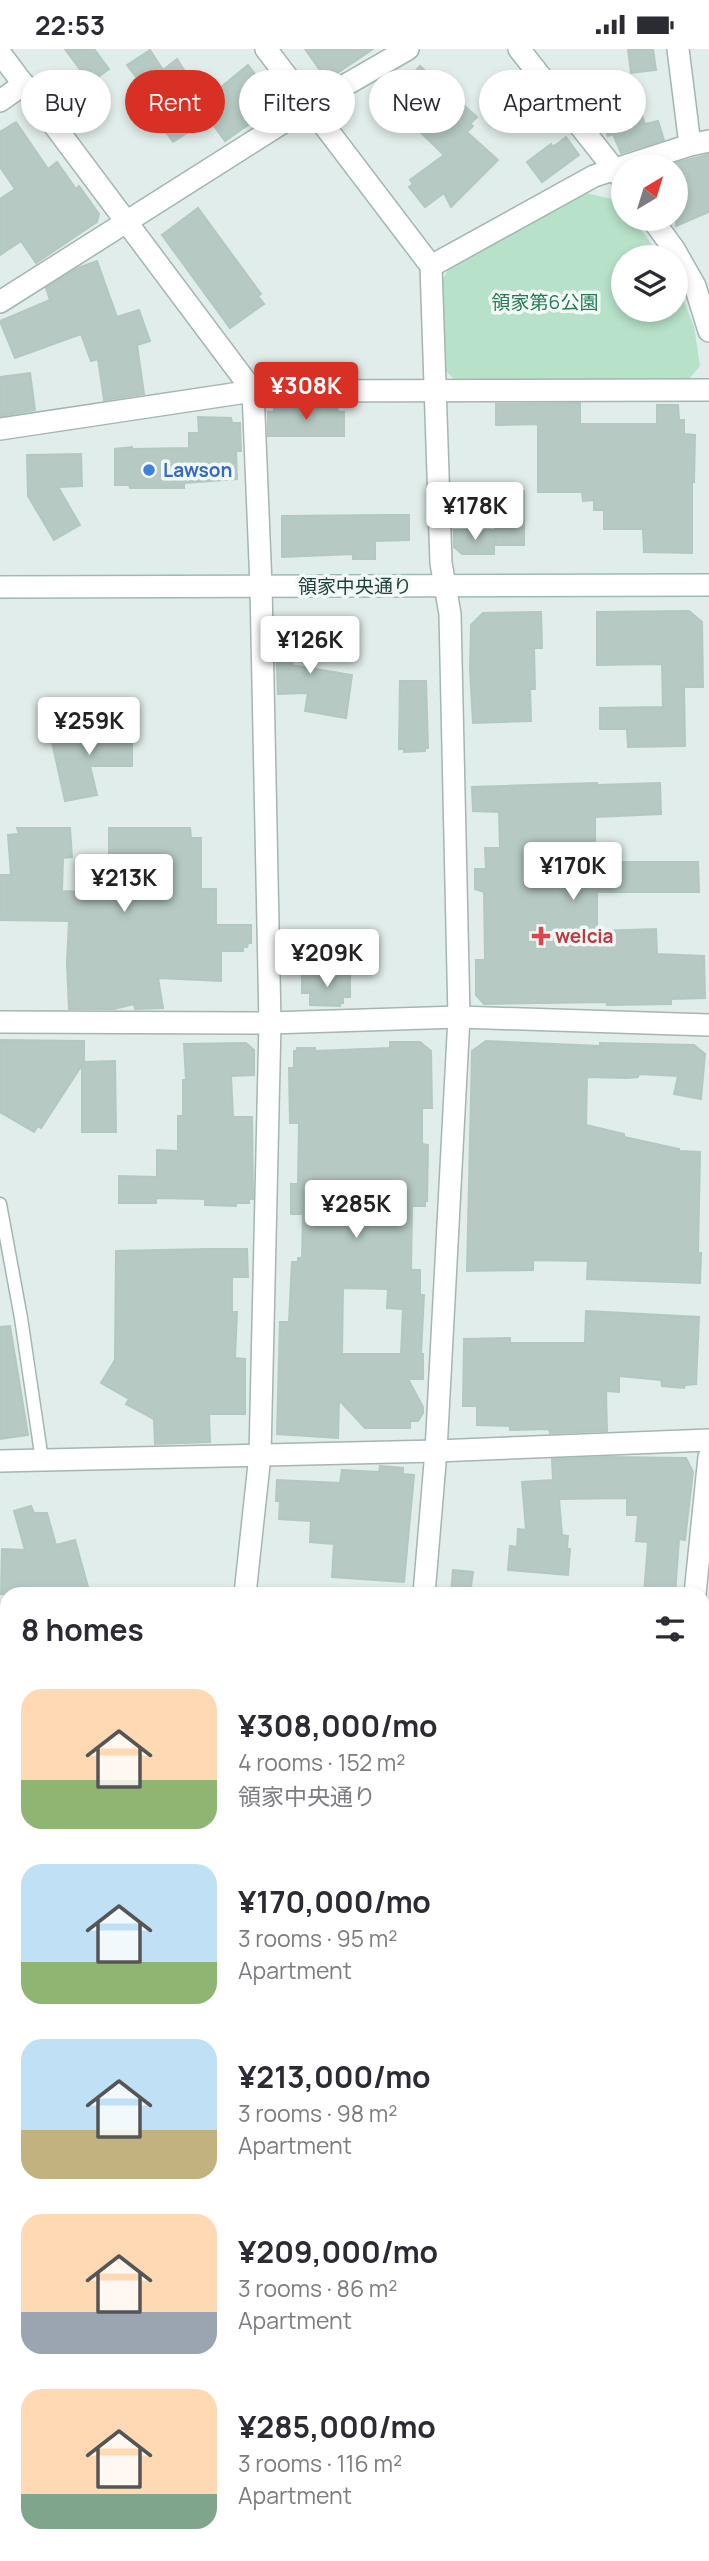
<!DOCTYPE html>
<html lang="en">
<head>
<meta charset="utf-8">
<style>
  :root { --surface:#fff; --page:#f2f2f3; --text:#2b2b33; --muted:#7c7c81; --accent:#d93025 }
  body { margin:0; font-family:Manrope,"Noto Sans JP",sans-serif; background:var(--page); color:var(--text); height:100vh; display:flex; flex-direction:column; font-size:26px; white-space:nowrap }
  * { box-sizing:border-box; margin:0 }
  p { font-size:23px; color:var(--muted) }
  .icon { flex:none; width:38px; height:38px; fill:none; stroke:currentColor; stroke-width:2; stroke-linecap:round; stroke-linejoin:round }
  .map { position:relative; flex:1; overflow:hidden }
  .panel { position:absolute; left:0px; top:1538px; width:710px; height:975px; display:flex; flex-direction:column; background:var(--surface); border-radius:21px 21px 0 0; box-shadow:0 4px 10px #0003 }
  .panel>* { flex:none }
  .top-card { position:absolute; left:21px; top:21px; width:668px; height:63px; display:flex; gap:14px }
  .needle { width:46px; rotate:38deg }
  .controls { position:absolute; left:611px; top:105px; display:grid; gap:14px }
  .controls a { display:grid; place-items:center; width:77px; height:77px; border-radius:50%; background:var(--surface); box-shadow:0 4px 10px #0003; font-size:35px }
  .price { position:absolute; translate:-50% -60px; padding:0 16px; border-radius:7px; background:#fff; color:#222; font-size:23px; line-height:46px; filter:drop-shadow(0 2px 4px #0008) }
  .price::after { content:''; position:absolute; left:50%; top:42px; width:21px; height:16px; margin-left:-10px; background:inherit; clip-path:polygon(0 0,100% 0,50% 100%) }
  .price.on { background:var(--accent); color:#fff }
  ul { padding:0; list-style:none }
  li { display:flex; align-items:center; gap:21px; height:175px; padding:0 21px }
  li span { display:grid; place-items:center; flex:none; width:196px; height:140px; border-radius:21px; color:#555 }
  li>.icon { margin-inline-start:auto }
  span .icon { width:84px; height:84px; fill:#fffc; stroke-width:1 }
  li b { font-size:30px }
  h2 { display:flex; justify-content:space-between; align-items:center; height:84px; padding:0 21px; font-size:30px }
  .tag { padding:0 24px; border-radius:32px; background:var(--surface); box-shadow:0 4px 10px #0003; font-size:24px; line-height:63px }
  .tag.on { background:var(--accent); color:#fff }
  .status { display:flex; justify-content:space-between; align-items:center; height:49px; padding:0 35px; background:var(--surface); direction:ltr }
  .status svg { height:19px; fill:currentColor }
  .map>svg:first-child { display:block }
  .built { fill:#cfddd9 }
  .green { fill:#b7e1c8 }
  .building { fill:#b6c9c3; stroke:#b3c8c2; stroke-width:2; fill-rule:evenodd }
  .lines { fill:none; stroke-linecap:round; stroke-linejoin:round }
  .lane-casing { stroke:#a3b6b2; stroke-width:15 }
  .street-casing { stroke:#a3b6b2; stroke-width:24 }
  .secondary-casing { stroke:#9ebab4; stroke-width:24 }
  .lane { stroke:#fff; stroke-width:12 }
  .street { stroke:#fff; stroke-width:21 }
  .secondary { stroke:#fff; stroke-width:21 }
  .shop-dot { fill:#3f7fe0; stroke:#f2f9f7; stroke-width:2.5 }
  .health-dot { fill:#e0444e; stroke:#f2f9f7; stroke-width:2.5 }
  .labels { text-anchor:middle; stroke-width:7; stroke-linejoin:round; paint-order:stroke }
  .park-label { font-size:19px; fill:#257c52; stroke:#f2f9f7 }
  .shop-label { font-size:19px; font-weight:bold; fill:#366cbe; stroke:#f2f9f7; text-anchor:start }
  .street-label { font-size:19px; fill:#1f403c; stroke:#f2f9f7 }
  .health-label { font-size:19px; font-weight:bold; fill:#be3a42; stroke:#f2f9f7; text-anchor:start }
</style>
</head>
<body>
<div class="status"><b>22:53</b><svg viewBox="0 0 49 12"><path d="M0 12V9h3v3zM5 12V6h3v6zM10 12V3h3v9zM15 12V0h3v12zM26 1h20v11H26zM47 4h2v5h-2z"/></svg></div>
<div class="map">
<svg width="709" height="2512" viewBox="0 0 709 2512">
  <rect width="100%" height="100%" fill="#e1edea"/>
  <!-- built -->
  <path class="built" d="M704,1826l5,1v317h-5z"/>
  <!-- green -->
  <g class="green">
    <path d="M582,143l38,9 3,5v13h10l28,38h-38v53h53v-28l18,44 6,40 -11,13 -232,3 -13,-13 -3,-86 9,-17z"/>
    <path d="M704,1897l5,2v172l-5,-1z"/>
  </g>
  <!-- building -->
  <g class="building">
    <path d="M65,0h29l15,20 -19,14z"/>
    <path d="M305,0h68l-46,31z"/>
    <path d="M628,0h25l3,21 -25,3z"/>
    <path d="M150,1l13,20 14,-11 27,42 44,-36 13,17 7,-6 15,19 -1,12 -14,10 -3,-4 -40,28 -16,-22 -36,23 -7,-10 12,-10 -24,-38 -8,6 -19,-25z"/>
    <path d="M420,17l57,51 -7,7 3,2 -6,6 31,28 -47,47 -7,-14 -19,14 -16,-20 4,-3 -3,-4 34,-25 -26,-25 5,-6 -26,-25 9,-10 -4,-3z"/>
    <path d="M628,31l17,44 13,-3 6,19 -43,13 -8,-19 -5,2 -14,-35z"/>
    <path d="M16,73l32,47 9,-7 19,27 3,-3 20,28 -2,8 -61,41 -15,-22 -21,14v-56l15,-10 -15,-22v-35z"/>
    <path d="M566,88l13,18 -37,27 -15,-20 24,-18 1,2 4,-1z"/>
    <path d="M709,105v58l-33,14v-63z"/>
    <path d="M198,159l63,86 -3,2 6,8 -34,24 -68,-93z"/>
    <path d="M97,212l20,56 22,-7 11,31 -13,4 7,49 -40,6 -6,-41 -7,2 -10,-27 -66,24 -15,-37 50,-21 -4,-12 32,-20z"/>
    <path d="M30,324l5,37 -35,6v-39z"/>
    <path d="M580,354v21h77v-19h21l1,15h5v14l11,1 -1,47h-2v71l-48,-1 -1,-23h-39v-19h-10v-10l-11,1 -1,-9h-44v-68l-42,1v-21z"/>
    <path d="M274,358h63l1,5h6v24h-76v-24h6z"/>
    <path d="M198,368l33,1 1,5h8l1,28h-5l1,28 -53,4v5h-54l-1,-3h-14v-36l17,-2v2l57,-1v-15h10z"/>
    <path d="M81,405l1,32 -24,1 22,38 -26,15 -26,-44 -1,-41z"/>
    <path d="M496,441l28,1v54h-28z"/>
    <path d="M389,466h20v25l-34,1v18h-22v-5l-71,3v-41z"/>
    <path d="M454,481h40v24h-32l-8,-7z"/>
    <path d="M689,562l13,11 1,65h-19l1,59 -57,1 -1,-18h-27v-21l63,-1 -1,-43 -65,1v-53z"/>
    <path d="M541,563l1,36h-8l1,41h-5l1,32 -58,2 -3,-54 1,-44 12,-12z"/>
    <path d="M295,571l20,15 -24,30 61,10 -6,43 -41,-7 3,-18 -30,1 -2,-49z"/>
    <path d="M400,632h26l2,67h-3v3l-21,1v-3h-5z"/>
    <path d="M132,679v38h-42l7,29 -32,6 -15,-68 18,-4 1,3 14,-3z"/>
    <path d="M597,734v2l63,-2 1,31 -66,3v45h103l1,30h-102v39l59,-2 1,25 47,2 1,42 -34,1v5l-64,1v-3l-123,2 -8,-9v-35h9l-1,-68 -9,-3v-20h11l-1,-21h15l-1,-36 -26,-1 -1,-24z"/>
    <path d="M17,779h53l2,29 -9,1 -1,33 47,2v-65h81l1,10h10v51h15v36h35v18h-3l-1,4h-4v4h-22v30l-63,-3 5,30 -28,1 -1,-5 -20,5h-45l-2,-46 2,-42 -69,-1v-45h11l-3,-40 11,-1z"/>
    <path d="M326,925h24v23h-7v6h-3v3l-30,-1v-12h-8v-18z"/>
    <path d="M0,991l84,1v21l31,-1 1,71h-34v-67l-41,63 -3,-2 -4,6 -34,-20z"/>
    <path d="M486,992l114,5v-3l94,2 11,9 -4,45 -27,-5 4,-18 -39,-2 -1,3 -10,1 -41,-1 -1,48 38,9v3l55,12v2l21,1 -2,101h3l-1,30 -113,-4 1,-18 -55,-1v10l-66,1 5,-220z"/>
    <path d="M390,993h30l11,9 1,57h-10v36l6,1 -1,56h-2v5h-13l-1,64h9v25h4l-3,59h2v25h-15l15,28v6l-5,8h-8v7h-45l-26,-28 -1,38 -61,-4 3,-112h9l3,-60h6v-4h4l1,-44h-12v-30h7l1,-61h-9l-1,-55h5v-17h3v-3h18v3l75,-3zM343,1239l45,1 -1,19 16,1 -2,45h-59z"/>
    <path d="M246,994l8,7v25l-23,1 2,41h19l1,82h-4v4h-13v3l-31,-1v-6l-49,-1v5h-37v-27l38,1v-27l21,1v-35h5v-36h3l-2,-36z"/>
    <path d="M208,1200h39l1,28h-16v35h5l-2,46 10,1v55h-36l1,28 -55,2 -1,-25 -28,-15 3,-5 -28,-16 14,-23 1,-109z"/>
    <path d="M586,1262l113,6 -3,67 -11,1 -1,3 -22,-2 -1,-6 -42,-4v16l-13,-1 1,40 -57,2 -1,-4 -39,1v-4l-33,-1v-19h-14l1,-67 46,-1v5h75z"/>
    <path d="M10,1277l18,109 -28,4v-112z"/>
    <path d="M608,1408l78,1 7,14 -8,68 -6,-1 -4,55h-31l4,-52 -12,-1 2,-26h-11v-17l-68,1 3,36 6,1 -1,13h3l-2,26 -60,-5 2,-24 7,1 1,-18 8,1 -4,-48 31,-2 -1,-21z"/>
    <path d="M380,1417l23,2v6l11,1 -10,107 -72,-5 2,-33 -24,-2 1,-21 -32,-2 1,-18h-4l1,-21 63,3 2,-13 37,2z"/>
    <path d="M31,1457l3,7h13l9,32 19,-5 15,54h-89l1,-45 23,1 -11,-39z"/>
    <path d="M453,1521l20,2 -3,22h-19z"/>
  </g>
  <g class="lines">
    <!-- lane casing -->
    <g class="lane-casing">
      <path id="lane" d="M0,1155l21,114 21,142"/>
    </g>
    <!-- street casing -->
    <g class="street-casing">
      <g id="street">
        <path d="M266,0l165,217 10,297 9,51 9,403 -23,434 -12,143"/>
        <path d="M519,0l103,130"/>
        <path d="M678,0l12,96"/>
        <path d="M0,4l253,338 8,195 9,437 -10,432 -15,139"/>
        <path d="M0,52l24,-17"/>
        <path d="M652,170l22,30 21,37 14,45"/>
        <path d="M431,217l163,-90 96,-31 19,-4"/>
        <path d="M0,253l309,-196 99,-57"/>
        <path d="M0,380l253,-38 456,-1"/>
        <path d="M0,973l270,1 189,-6 250,8"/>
        <path d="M0,1412l436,-10 273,-11"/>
        <path d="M695,1545l14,-137"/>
        <path d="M0,1775l7,1"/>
        <path d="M704,1811l5,1"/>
        <path d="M0,2090h7"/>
        <path d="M704,2158h5"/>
        <path d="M1,2512l6,-12"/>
        <path d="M107,2512l1,-6"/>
        <path d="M292,2512v-6"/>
        <path d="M562,2512l1,-6"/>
      </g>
    </g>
    <!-- secondary casing -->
    <g class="secondary-casing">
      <path id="secondary" d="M0,538l709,-2"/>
    </g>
    <!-- lane -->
    <use href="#lane" class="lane"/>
    <!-- street -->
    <use href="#street" class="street"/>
    <!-- secondary -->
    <use href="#secondary" class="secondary"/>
  </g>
  <!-- markers -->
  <circle class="shop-dot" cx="149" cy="421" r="7"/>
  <path class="health-dot" d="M537.5 876.5h7v7h7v7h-7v7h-7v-7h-7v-7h7z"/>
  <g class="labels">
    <!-- park labels -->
    <g class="park-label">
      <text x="545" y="260">領家第6公園</text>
    </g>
    <!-- shop labels -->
    <g class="shop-label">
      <text x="163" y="428">Lawson</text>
    </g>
    <!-- street labels -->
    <g class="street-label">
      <text x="355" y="544">領家中央通り</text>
    </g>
    <!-- health labels -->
    <g class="health-label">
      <text x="555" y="894">welcia</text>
    </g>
  </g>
</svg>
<div class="controls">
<a><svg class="needle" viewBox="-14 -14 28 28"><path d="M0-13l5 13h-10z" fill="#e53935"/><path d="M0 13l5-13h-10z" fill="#7c7c81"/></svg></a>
<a><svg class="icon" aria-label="layers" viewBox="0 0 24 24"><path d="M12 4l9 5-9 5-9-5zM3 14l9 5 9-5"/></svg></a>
</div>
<b class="price on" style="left:306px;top:373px">¥308K</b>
<b class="price" style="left:475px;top:493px">¥178K</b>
<b class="price" style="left:310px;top:627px">¥126K</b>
<b class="price" style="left:89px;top:708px">¥259K</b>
<b class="price" style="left:573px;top:853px">¥170K</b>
<b class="price" style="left:124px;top:865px">¥213K</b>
<b class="price" style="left:327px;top:940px">¥209K</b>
<b class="price" style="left:356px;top:1191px">¥285K</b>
<div class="top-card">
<a class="tag">Buy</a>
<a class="tag on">Rent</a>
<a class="tag">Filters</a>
<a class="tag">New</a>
<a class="tag">Apartment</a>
</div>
<section class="panel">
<h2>8 homes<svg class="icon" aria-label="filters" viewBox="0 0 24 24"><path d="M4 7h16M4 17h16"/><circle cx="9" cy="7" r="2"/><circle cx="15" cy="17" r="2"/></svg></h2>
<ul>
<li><span style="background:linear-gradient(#ffd9b3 65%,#8fb573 0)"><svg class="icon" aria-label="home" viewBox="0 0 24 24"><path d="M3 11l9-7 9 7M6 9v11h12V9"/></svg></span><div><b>¥308,000/mo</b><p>4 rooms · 152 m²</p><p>領家中央通り</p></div></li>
<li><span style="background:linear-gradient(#bfe0f5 70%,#8fb573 0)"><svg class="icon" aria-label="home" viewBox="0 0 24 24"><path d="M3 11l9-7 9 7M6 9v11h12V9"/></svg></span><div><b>¥170,000/mo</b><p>3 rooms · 95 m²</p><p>Apartment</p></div></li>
<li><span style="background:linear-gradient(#bfe0f5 65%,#c2b280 0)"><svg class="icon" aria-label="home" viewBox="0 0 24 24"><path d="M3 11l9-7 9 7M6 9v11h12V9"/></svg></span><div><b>¥213,000/mo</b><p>3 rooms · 98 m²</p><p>Apartment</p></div></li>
<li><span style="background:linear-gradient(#ffd9b3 70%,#9aa5b1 0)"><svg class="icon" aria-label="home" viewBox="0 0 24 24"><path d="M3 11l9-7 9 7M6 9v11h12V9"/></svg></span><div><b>¥209,000/mo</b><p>3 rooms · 86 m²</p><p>Apartment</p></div></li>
<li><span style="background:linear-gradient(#ffd9b3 75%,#7fa58c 0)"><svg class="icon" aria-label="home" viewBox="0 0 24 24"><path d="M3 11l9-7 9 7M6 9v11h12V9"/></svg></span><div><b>¥285,000/mo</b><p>3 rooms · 116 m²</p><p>Apartment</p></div></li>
</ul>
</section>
</div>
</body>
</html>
